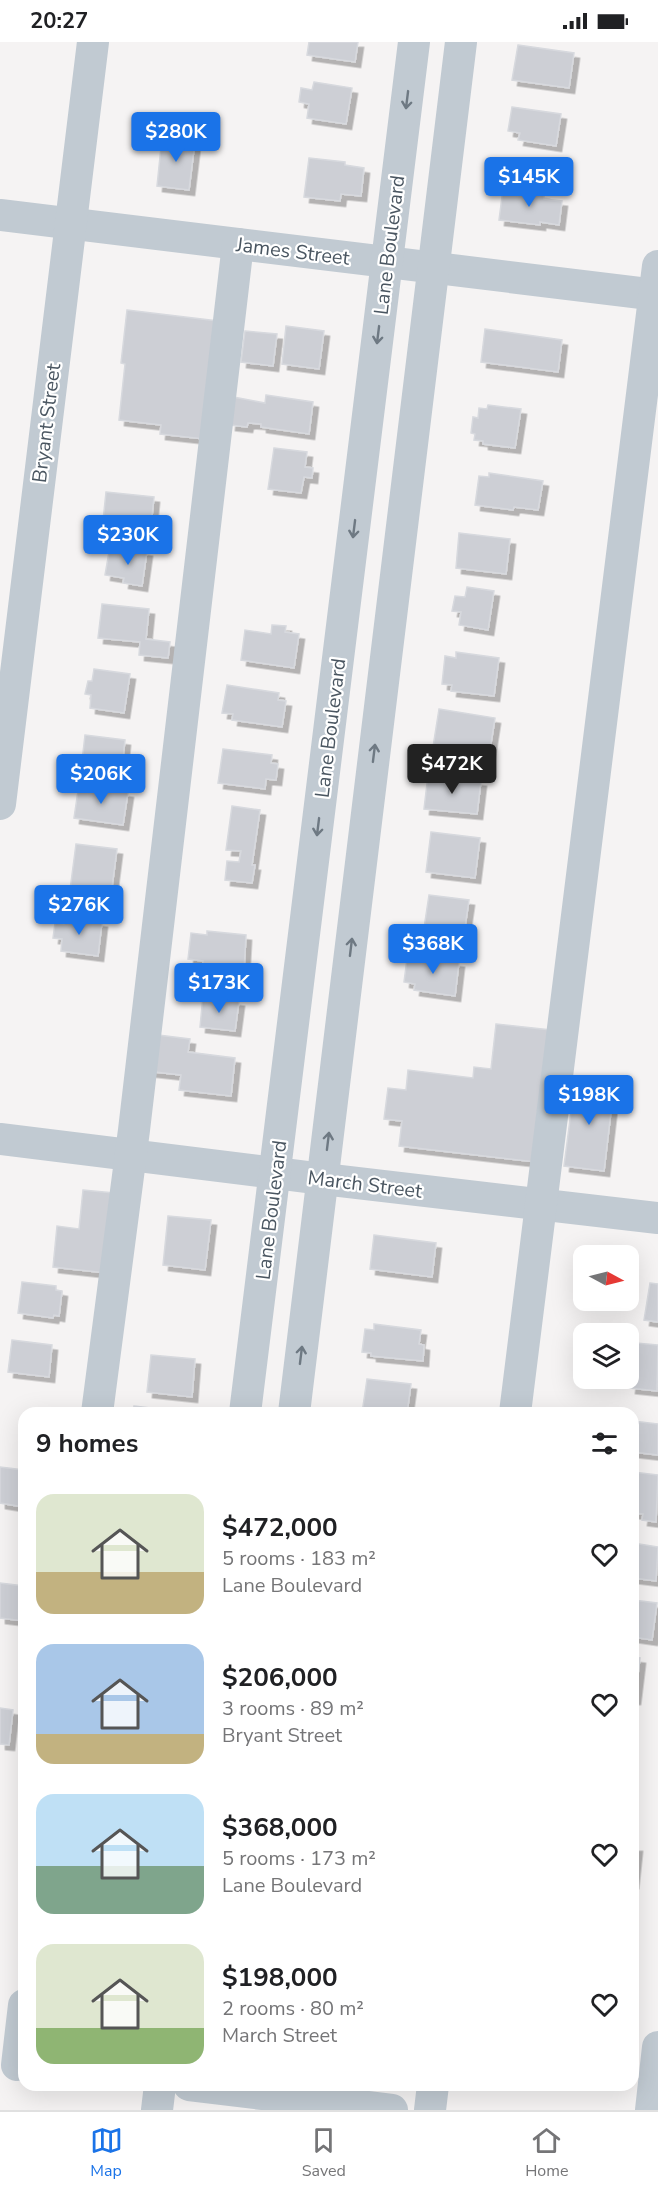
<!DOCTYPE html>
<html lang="en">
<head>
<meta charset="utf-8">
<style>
  :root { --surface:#fff; --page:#f6f6f6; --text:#202124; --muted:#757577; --line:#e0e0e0; --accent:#1a73e8 }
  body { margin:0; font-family:"Nunito Sans",sans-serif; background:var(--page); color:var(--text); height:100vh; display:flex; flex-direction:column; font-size:22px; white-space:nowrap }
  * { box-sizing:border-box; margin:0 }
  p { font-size:20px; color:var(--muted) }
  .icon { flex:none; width:33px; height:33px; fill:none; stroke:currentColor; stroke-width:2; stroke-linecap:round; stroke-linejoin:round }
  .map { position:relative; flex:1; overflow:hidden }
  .panel { position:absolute; left:18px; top:1365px; width:621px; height:684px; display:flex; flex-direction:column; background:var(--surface); border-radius:18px; box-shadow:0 6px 24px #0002 }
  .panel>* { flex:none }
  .needle { width:39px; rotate:97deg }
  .buttons { position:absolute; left:573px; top:1203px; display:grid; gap:12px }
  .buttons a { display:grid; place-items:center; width:66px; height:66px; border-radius:12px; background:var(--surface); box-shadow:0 6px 24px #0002; font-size:30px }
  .price { position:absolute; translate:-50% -51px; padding:0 14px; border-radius:6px; background:var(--accent); color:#fff; font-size:20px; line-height:39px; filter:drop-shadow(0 2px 3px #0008) }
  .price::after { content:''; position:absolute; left:50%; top:36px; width:18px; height:14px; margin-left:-9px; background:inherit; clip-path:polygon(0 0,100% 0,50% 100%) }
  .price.selected { background:#222; color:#fff }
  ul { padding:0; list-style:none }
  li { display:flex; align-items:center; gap:18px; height:150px; padding:0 18px }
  li span { display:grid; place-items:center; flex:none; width:168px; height:120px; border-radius:18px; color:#555 }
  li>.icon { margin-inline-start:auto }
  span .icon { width:72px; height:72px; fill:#fffc; stroke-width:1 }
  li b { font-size:26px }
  h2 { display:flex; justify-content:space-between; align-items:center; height:72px; padding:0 18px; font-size:26px }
  .status { display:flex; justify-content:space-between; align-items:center; height:42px; padding:0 30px; background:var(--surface); direction:ltr }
  .status svg { height:16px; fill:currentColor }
  .tab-bar { display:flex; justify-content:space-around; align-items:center; height:84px; border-top:2px solid var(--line); background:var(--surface); font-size:16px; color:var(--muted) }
  .tab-bar a { display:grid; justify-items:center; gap:3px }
  .tab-bar .selected { color:var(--accent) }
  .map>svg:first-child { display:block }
  .building { fill:#cdcfd5; stroke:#d7d9de; stroke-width:1.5; filter:url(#shadow) }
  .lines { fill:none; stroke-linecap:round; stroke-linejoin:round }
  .minor { stroke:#c1cad2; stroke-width:32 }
  .oneway { stroke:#6e7983 }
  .labels { text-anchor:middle; stroke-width:4.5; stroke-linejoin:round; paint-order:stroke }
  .street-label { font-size:20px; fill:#4a5661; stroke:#fff }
</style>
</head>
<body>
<div class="status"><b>20:27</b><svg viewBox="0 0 49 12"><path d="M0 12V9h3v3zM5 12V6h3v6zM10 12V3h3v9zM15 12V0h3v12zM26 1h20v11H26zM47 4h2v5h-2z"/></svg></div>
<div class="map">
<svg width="658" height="2068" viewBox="0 0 658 2068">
  <defs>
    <filter id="shadow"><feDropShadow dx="5.5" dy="5.5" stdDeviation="0" flood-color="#0004"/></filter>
  </defs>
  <rect width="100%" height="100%" fill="#f5f3f3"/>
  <!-- building -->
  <g class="building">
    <path d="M309,0h49l-3,20 -48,-7z"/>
    <path d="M518,3l56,8 -5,35 -57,-8z"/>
    <path d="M314,40l38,6 -6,36 -39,-6 2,-14 -10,-2 2,-14 11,2z"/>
    <path d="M512,65l49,7 -5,32 -38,-6 2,-7 -12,-2z"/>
    <path d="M162,95l33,4 -6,49 -32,-4z"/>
    <path d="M309,116l36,4v3l19,3 -3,28 -20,-2 -1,7 -36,-4z"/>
    <path d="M503,147l41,5v5l18,2 -3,24 -19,-3v3l-41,-5z"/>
    <path d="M127,268l91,11 -14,118 -44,-5 1,-9 -42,-5 6,-56 -4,-1z"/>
    <path d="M286,284l38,5 -5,38 -37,-5z"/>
    <path d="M485,287l77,11 -4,32 -77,-10z"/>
    <path d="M245,289l32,3 -4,32 -32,-4z"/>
    <path d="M266,353l47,7 -4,32 -48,-7v-3l-13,-1 -1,4 -17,-2 3,-28 32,6z"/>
    <path d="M488,363l33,4 -6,39 -32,-4v-3l-9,-1 1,-6 -4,-1 2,-16 5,1 1,-10 8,1z"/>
    <path d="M274,406l33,4 -2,15 8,1 -1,10 -8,-1 -3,16 -33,-4z"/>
    <path d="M489,431l54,8 -5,29 -24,-3 -1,3 -38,-5 4,-29 10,1z"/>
    <path d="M106,450l48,5 -3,29 -48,-5z"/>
    <path d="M459,491l51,6 -4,35 -50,-6z"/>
    <path d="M126,506l21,3 -5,35 -19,-3 1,-5 -19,-3 4,-23 17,2z"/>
    <path d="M467,545l27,4 -6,39 -29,-5 2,-13 -9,-1 3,-15 10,1z"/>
    <path d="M102,562l47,5 -3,30 24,3 -2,16 -29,-3 1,-13 -42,-4z"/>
    <path d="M272,583l14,1 -1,6 14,2 -5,34 -53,-8 4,-30 26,4z"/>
    <path d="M456,610l43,6 -5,38 -43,-5 1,-6 -10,-1 3,-28 11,2z"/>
    <path d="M94,627l36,5 -6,39 -34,-5 1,-13 -6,-1 3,-13h4z"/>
    <path d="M227,643l52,8 -1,7 8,1 -4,26 -50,-7 1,-6 -11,-1z"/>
    <path d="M439,667l56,9 -6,38 -56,-9z"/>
    <path d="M85,693l40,5 -4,36 -40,-6z"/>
    <path d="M223,707l49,6 -1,8 7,1 -2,16 -10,-1 -1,10 -47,-6z"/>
    <path d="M428,733l53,6 -4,33 -53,-5z"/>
    <path d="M79,742l49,8 -5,33 -49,-7z"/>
    <path d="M232,764l28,4 -8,55h3l-3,18 -27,-3 2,-19 12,1 2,-11 -15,-1z"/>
    <path d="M431,790l49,6 -5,40 -49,-6z"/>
    <path d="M76,802l41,5 -6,46 -41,-5z"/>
    <path d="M429,853l40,5 -5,34 -40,-6z"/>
    <path d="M65,875l37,5 -4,34 -37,-5 1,-12 -9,-1 2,-15 9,1z"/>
    <path d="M207,889l39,4 -2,36 -19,-2 -1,5 -22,-2 1,-11 -15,-2 3,-26 16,2z"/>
    <path d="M420,915l39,5 -4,34 -41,-6 1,-6 -11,-2 3,-23 13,1z"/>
    <path d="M203,954l36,5 -4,30 -35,-4z"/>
    <path d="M496,982l55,6 -15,132 -137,-16 3,-25 -18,-2 4,-31 18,2 2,-20 65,8 1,-11 17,2z"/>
    <path d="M150,992l40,5 -2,13 47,6 -4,38 -52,-6 2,-15 -35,-4z"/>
    <path d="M575,1039l39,5 -10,85 -40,-5z"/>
    <path d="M83,1148l31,3 -8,80 -53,-6 4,-41 22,3z"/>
    <path d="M168,1174l43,4 -6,50 -42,-5z"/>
    <path d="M374,1193l62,8 -4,34 -62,-8z"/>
    <path d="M22,1240l34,4v4l6,1 -3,25 -5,-1 -1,3 -35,-5z"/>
    <path d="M650,1241l8,1v38l-14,-2z"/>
    <path d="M374,1282l47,6 -2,14 5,1 -1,16 -52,-5v-3l-9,-1 3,-23 9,1z"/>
    <path d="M12,1298l40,5 -3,32 -41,-5z"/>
    <path d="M636,1301l22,2 -1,46 -27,-3z"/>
    <path d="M151,1313l44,4 -3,38 -45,-5z"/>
    <path d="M367,1337l44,5 -4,29h-45z"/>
    <path d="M134,1364l58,7h-59z"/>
    <path d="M633,1379l25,3v31l-25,-3z"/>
    <path d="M0,1425l24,3v37l-24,-4z"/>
    <path d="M633,1430l25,3 -2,47 -14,-2 1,-6 -10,-1z"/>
    <path d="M633,1501l25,4 -2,34 -23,-3z"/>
    <path d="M0,1541l24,3v35l-24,-3z"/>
    <path d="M633,1558l24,3 -5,37 -19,-3z"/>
    <path d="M633,1615l7,1 -5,41h-2z"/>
    <path d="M0,1666l13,2 -4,35 -9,-1z"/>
    <path d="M633,1804h4l-4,38z"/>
  </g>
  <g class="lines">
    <!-- minor -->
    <g class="minor">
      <path d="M0,173l658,80"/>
      <path d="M0,762l93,-762"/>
      <path d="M0,1097l323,40 335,39"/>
      <path d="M97,1371l37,-283 104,-886"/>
      <path d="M245,1371l169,-1371"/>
      <path d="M294,1371l167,-1371"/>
      <path d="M515,1371l143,-1147"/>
      <path d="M17,2023l7,-60"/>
      <path d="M189,2043l203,25"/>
      <path d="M157,2068l3,-25"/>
      <path d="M430,2068l3,-25"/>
      <path d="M651,2068l7,-63"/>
    </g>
  </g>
  <!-- one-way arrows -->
  <defs><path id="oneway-shaft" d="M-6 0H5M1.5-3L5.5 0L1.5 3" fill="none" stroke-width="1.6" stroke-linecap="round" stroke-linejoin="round" transform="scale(1.5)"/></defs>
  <g class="oneway">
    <use href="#oneway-shaft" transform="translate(407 58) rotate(97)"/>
    <use href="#oneway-shaft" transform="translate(378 293) rotate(97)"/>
    <use href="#oneway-shaft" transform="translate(354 487) rotate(97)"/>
    <use href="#oneway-shaft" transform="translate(374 711) rotate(-83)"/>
    <use href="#oneway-shaft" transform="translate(318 785) rotate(97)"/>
    <use href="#oneway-shaft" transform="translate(351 905) rotate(-83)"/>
    <use href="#oneway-shaft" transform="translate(328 1099) rotate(-83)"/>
    <use href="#oneway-shaft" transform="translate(301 1313) rotate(-83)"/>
  </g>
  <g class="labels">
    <!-- street labels -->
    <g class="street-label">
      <text transform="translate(389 203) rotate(-83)" y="7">Lane Boulevard</text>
      <text transform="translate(293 209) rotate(7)" y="7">James Street</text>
      <text transform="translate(46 381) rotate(-83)" y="7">Bryant Street</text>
      <text transform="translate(330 686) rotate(-83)" y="7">Lane Boulevard</text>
      <text transform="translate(365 1142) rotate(7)" y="7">March Street</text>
      <text transform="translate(271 1168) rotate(-83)" y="7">Lane Boulevard</text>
    </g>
  </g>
</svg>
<div class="buttons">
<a><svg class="needle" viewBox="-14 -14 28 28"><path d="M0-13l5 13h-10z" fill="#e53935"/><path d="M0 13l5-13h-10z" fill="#757577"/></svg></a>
<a><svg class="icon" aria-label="layers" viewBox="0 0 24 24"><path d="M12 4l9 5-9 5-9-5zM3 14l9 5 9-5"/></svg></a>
</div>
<b class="price" style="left:176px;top:121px">$280K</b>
<b class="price" style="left:529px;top:166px">$145K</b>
<b class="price" style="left:128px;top:524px">$230K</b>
<b class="price selected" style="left:452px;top:753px">$472K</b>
<b class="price" style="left:101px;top:763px">$206K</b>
<b class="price" style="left:79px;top:894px">$276K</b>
<b class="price" style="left:433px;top:933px">$368K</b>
<b class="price" style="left:219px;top:972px">$173K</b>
<b class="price" style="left:589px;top:1084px">$198K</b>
<section class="panel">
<h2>9 homes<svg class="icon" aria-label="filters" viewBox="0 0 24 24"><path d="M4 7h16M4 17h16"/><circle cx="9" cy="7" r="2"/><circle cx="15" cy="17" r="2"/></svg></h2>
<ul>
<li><span style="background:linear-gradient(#dfe7d0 65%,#c2b280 0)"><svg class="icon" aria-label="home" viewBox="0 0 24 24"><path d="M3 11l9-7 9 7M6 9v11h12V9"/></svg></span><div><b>$472,000</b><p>5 rooms · 183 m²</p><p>Lane Boulevard</p></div><svg class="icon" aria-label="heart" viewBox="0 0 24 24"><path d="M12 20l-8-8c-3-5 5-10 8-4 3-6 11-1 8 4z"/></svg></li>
<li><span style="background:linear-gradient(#a9c7e8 75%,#c2b280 0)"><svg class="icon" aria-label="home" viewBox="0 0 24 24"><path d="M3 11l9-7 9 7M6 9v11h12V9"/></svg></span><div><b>$206,000</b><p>3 rooms · 89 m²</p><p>Bryant Street</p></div><svg class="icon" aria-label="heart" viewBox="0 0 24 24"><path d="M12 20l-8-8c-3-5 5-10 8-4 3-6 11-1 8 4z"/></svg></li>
<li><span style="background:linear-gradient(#bfe0f5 60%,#7fa58c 0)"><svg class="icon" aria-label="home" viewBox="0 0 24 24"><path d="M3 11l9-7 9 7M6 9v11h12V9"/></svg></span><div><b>$368,000</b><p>5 rooms · 173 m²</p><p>Lane Boulevard</p></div><svg class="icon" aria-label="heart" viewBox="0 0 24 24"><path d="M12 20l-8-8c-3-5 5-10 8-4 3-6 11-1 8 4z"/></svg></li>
<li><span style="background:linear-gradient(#dfe7d0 70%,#8fb573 0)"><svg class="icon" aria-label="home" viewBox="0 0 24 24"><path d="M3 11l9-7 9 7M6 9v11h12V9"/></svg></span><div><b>$198,000</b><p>2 rooms · 80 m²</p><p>March Street</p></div><svg class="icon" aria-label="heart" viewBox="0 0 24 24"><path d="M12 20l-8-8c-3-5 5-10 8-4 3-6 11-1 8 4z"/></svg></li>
</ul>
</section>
</div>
<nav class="tab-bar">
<a class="selected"><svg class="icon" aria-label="map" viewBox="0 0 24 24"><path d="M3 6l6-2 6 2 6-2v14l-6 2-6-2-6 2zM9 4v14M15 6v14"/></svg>Map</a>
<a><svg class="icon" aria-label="saved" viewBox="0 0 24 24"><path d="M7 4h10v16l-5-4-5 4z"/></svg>Saved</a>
<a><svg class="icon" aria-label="home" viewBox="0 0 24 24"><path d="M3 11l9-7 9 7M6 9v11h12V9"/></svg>Home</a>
</nav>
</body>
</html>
